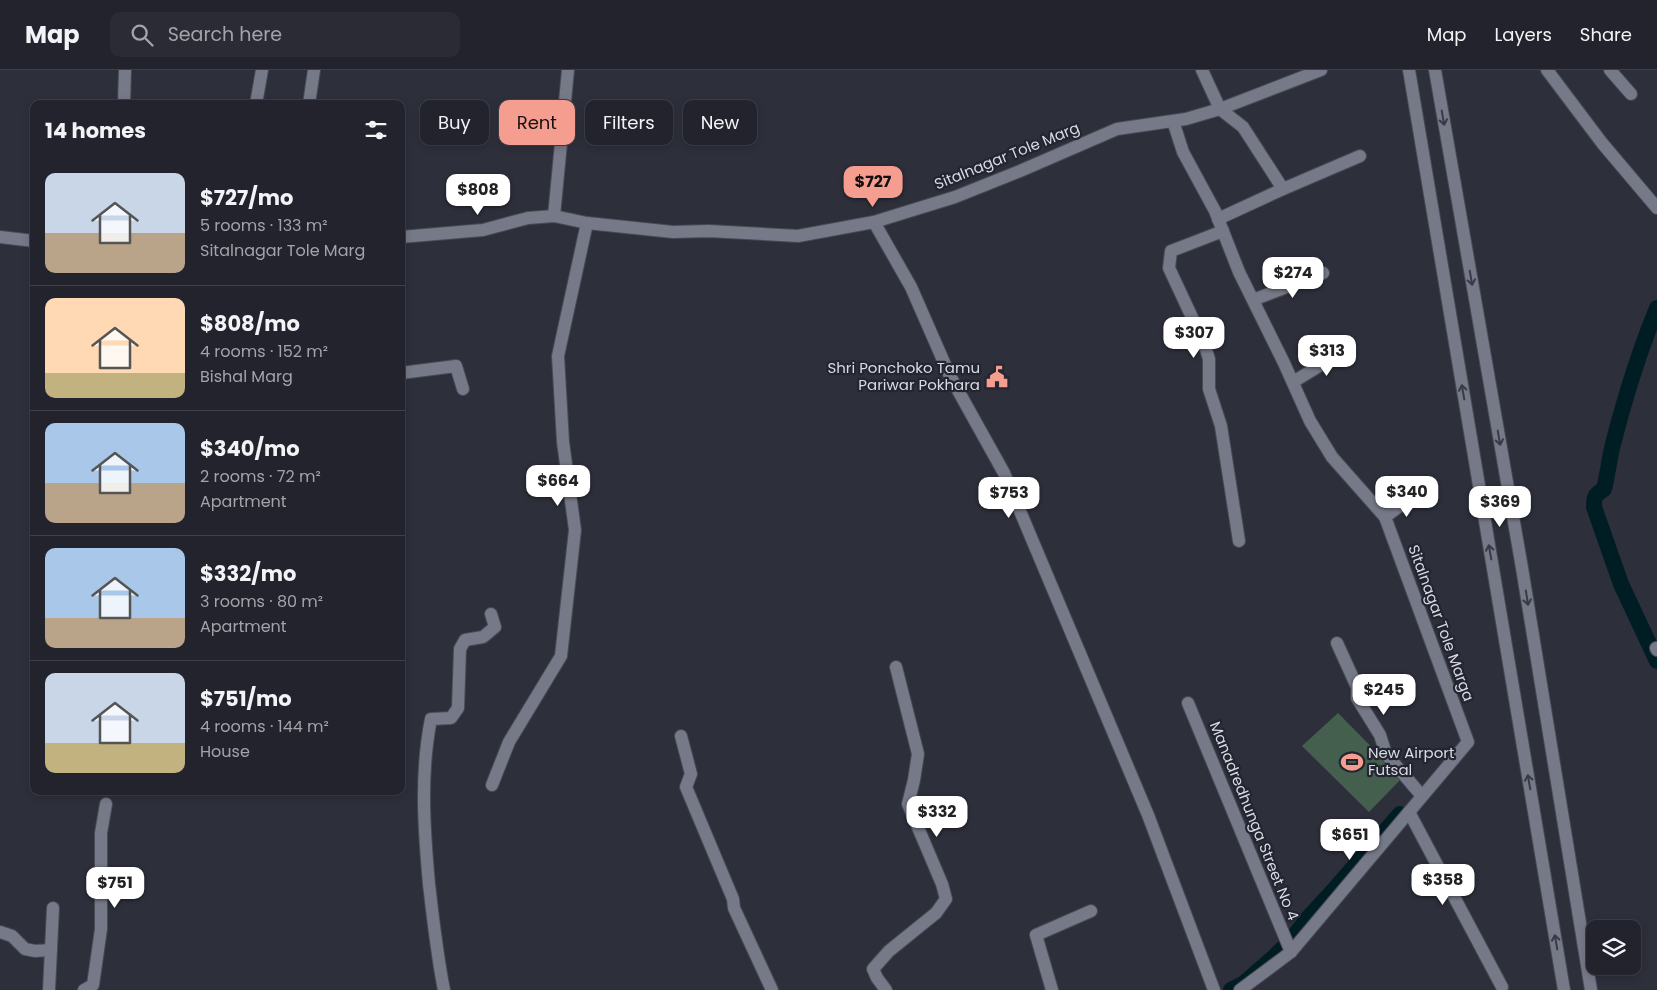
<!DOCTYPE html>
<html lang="en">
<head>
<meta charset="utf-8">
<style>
  :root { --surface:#22232c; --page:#2a2b34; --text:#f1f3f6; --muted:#a2a4a9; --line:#3f4048; --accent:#f59d8e }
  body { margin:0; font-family:Poppins,sans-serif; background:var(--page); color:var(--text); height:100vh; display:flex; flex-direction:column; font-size:19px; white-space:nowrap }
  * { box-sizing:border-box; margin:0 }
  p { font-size:16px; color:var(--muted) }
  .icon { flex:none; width:28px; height:28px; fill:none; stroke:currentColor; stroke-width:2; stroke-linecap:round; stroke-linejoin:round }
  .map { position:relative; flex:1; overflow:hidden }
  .side { position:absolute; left:30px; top:30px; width:375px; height:695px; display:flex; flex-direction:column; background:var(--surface); border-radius:10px; box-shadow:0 2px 8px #0003,0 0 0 1px var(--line) }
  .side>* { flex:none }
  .banner { position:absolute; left:420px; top:30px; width:475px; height:45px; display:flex; gap:10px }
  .tools { position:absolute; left:1586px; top:850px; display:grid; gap:10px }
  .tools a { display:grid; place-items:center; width:55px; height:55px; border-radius:10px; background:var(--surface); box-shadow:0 2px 8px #0003,0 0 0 1px var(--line); font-size:25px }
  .price { position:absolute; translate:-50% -42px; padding:0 11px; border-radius:10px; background:#fff; color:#222; font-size:16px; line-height:32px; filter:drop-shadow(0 1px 2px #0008) }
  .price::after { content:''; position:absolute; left:50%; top:30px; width:15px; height:11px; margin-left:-8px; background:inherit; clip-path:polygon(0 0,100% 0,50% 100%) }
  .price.active { background:var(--accent); color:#111 }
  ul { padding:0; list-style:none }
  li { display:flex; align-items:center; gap:15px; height:125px; padding:0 15px }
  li+li { border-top:1px solid var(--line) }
  li span { display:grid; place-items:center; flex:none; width:140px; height:100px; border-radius:10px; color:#555 }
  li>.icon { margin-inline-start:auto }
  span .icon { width:60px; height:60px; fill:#fffc; stroke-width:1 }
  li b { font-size:21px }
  h2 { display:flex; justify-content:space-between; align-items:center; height:60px; padding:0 15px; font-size:21px }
  .pill { padding:0 18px; border-radius:10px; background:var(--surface); box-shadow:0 2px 8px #0003,0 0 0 1px var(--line); font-size:18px; line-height:45px }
  .pill.active { background:var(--accent); color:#111 }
  header { display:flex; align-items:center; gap:30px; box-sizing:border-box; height:70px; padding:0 25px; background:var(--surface); border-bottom:1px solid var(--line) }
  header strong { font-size:24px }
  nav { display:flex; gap:28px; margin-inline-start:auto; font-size:18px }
  .search { width:350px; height:45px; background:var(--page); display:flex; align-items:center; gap:12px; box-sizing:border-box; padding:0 18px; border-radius:10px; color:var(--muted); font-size:19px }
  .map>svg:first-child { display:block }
  .green { fill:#445f4e }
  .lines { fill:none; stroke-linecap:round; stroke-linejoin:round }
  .canal { stroke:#001d23; stroke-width:16 }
  .minor-casing { stroke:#484a54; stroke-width:14 }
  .minor { stroke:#767988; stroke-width:12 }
  .oneway { stroke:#383a47 }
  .labels { text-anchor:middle; stroke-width:4.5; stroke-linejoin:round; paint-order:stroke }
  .street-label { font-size:15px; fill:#d9dae3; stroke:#232531 }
  .poi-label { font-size:15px; fill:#d9dae3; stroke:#232531; text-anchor:end }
</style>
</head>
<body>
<header>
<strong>Map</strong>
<div class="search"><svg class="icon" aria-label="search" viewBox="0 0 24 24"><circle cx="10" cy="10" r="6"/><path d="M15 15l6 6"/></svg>Search here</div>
<nav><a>Map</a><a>Layers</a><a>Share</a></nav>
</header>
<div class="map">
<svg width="1657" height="920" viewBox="0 0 1657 920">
  <rect width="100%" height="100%" fill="#2d2f3b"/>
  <!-- green -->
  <path class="green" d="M1338,643l64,65 -33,34 -67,-66z"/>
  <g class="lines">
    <!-- canal -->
    <g class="canal">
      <path d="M1657,238c-18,44 -32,89 -44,136 -4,15 -5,30 -9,45 -9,6 -10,7 -10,18l27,77 36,77"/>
      <path d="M1231,920l12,-6 31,-27 17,-17 18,-23 23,-25 68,-78"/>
    </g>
    <!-- minor casing -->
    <g class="minor-casing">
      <g id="minor">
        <path d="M1202,0l18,39 23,18 40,62"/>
        <path d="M1409,0l155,920"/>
        <path d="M1435,0l87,498 69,422"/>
        <path d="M1547,0l55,73 55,65"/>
        <path d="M1610,0l21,24"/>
        <path d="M124,34l1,-34"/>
        <path d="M256,34l6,-34"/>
        <path d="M309,34l5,-34"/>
        <path d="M1173,51l10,31 32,59 24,61 45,91 26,58 22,36 53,60 83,225 -177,210 -51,38"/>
        <path d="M554,146l14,-146"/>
        <path d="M1218,149l65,-30 77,-33"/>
        <path d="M874,152l37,65 39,89 54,97 144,342 66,175"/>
        <path d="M1223,161l-52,20 -2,17 35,75 5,16v30l12,37 18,115"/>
        <path d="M0,167l34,4"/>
        <path d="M401,167l82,-7 45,-12 26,-2 33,7 86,9 36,-1 89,5 76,-14 81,-25 65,-26 97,-42 69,-10 34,-10 101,-39"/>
        <path d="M1253,230l70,-27"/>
        <path d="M401,303l55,-7 7,23"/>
        <path d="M1293,312l54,-33"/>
        <path d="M1385,447l27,-20"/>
        <path d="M1337,573l20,44v11l23,37 6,19 36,42"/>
        <path d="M1656,578l1,2"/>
        <path d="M1188,633l103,249"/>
        <path d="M681,666l10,38 -5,13 47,112 1,9 38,82"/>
        <path d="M492,715l17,-43 52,-86 14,-126 -12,-88 -5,-86 29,-133"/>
        <path d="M1409,742l93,175"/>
        <path d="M0,862l12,4 13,13 10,2 16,-1"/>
        <path d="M49,920l4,-82"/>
        <path d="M84,920l9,-5 8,-56v-96l5,-29"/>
        <path d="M444,920c-7,-35 -11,-71 -15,-106 -5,-55 -9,-110 2,-165l20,-1 7,-10 2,-59 5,-9 18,-3 12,-10 -4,-13"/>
        <path d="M886,920l-9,-12 -4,-9 16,-18 47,-38 10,-14 -4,-15 -34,-80 6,-24 4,-26 -22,-87"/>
        <path d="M1052,920l-16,-55 55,-24"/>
      </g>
    </g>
    <!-- minor -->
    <use href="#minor" class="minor"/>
  </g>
  <!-- one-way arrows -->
  <defs><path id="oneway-shaft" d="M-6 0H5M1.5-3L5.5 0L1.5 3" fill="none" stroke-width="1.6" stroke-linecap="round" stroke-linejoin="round" transform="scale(1.25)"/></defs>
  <g class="oneway">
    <use href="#oneway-shaft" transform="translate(1443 48) rotate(80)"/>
    <use href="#oneway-shaft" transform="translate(1471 208) rotate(80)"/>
    <use href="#oneway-shaft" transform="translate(1463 322) rotate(-100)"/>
    <use href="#oneway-shaft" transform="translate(1499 368) rotate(80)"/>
    <use href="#oneway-shaft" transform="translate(1490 482) rotate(-100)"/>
    <use href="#oneway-shaft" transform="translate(1527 528) rotate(81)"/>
    <use href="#oneway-shaft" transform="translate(1529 712) rotate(-100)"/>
    <use href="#oneway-shaft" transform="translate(1556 872) rotate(-100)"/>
  </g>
  <!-- icons -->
  <defs>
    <g id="civic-bare" transform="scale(1.725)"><path d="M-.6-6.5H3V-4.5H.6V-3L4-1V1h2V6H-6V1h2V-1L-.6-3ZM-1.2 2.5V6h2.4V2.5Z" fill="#f59d8e" stroke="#232531" stroke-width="2.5" paint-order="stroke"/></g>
    <g id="stadium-bare" transform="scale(1.725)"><path d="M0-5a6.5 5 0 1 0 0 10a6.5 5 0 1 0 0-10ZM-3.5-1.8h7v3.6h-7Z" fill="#f59d8e" stroke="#232531" stroke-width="2.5" paint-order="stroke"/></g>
  </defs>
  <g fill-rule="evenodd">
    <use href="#civic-bare" x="997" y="307"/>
    <use href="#stadium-bare" x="1352" y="692"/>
  </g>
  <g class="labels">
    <!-- street labels -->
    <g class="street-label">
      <text transform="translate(1007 86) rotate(-22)" y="5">Sitalnagar Tole Marg</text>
      <text transform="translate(1441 553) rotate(70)" y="5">Sitalnagar Tole Marga</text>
      <text transform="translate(1254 751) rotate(68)" y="5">Manadredhunga Street No 4</text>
    </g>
    <!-- poi labels -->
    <g class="poi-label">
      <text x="980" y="303">Shri Ponchoko Tamu<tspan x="980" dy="17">Pariwar Pokhara</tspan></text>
      <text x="1368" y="688" text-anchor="start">New Airport<tspan x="1368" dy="17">Futsal</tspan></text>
    </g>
  </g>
</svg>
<div class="tools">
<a><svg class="icon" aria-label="layers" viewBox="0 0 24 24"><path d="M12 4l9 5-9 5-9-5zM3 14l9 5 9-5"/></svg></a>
</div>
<b class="price active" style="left:873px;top:138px">$727</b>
<b class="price" style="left:478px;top:146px">$808</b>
<b class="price" style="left:1293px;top:229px">$274</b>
<b class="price" style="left:1194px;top:289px">$307</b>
<b class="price" style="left:1327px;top:307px">$313</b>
<b class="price" style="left:558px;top:437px">$664</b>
<b class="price" style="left:1407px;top:448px">$340</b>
<b class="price" style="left:1009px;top:449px">$753</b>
<b class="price" style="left:1500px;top:458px">$369</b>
<b class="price" style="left:1384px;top:646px">$245</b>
<b class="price" style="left:937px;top:768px">$332</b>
<b class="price" style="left:1350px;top:791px">$651</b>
<b class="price" style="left:1443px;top:836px">$358</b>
<b class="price" style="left:115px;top:839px">$751</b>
<div class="banner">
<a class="pill">Buy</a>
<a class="pill active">Rent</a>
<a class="pill">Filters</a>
<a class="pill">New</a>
</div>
<section class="side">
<h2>14 homes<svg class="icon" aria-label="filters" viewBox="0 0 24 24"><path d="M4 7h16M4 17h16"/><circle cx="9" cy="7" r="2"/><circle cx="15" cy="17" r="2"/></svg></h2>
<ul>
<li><span style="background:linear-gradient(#c9d6e8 60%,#b9a48a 0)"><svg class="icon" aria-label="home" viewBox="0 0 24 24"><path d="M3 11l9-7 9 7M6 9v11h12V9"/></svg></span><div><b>$727/mo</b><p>5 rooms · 133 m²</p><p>Sitalnagar Tole Marg</p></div></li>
<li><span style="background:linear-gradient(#ffd9b3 75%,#c2b280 0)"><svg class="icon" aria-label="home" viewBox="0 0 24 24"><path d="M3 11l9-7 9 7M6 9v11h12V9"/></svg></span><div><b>$808/mo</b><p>4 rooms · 152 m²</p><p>Bishal Marg</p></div></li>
<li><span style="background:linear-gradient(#a9c7e8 60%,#b9a48a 0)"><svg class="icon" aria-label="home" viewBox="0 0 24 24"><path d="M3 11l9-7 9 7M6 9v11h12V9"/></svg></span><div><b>$340/mo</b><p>2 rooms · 72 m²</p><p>Apartment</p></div></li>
<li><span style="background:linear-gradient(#a9c7e8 70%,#b9a48a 0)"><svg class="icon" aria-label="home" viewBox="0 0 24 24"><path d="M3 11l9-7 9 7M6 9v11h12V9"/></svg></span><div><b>$332/mo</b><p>3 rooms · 80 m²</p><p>Apartment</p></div></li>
<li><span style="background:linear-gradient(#c9d6e8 70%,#c2b280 0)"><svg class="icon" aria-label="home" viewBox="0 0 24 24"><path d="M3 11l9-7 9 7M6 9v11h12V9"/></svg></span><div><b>$751/mo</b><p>4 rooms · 144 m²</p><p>House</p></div></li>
</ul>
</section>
</div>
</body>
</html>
